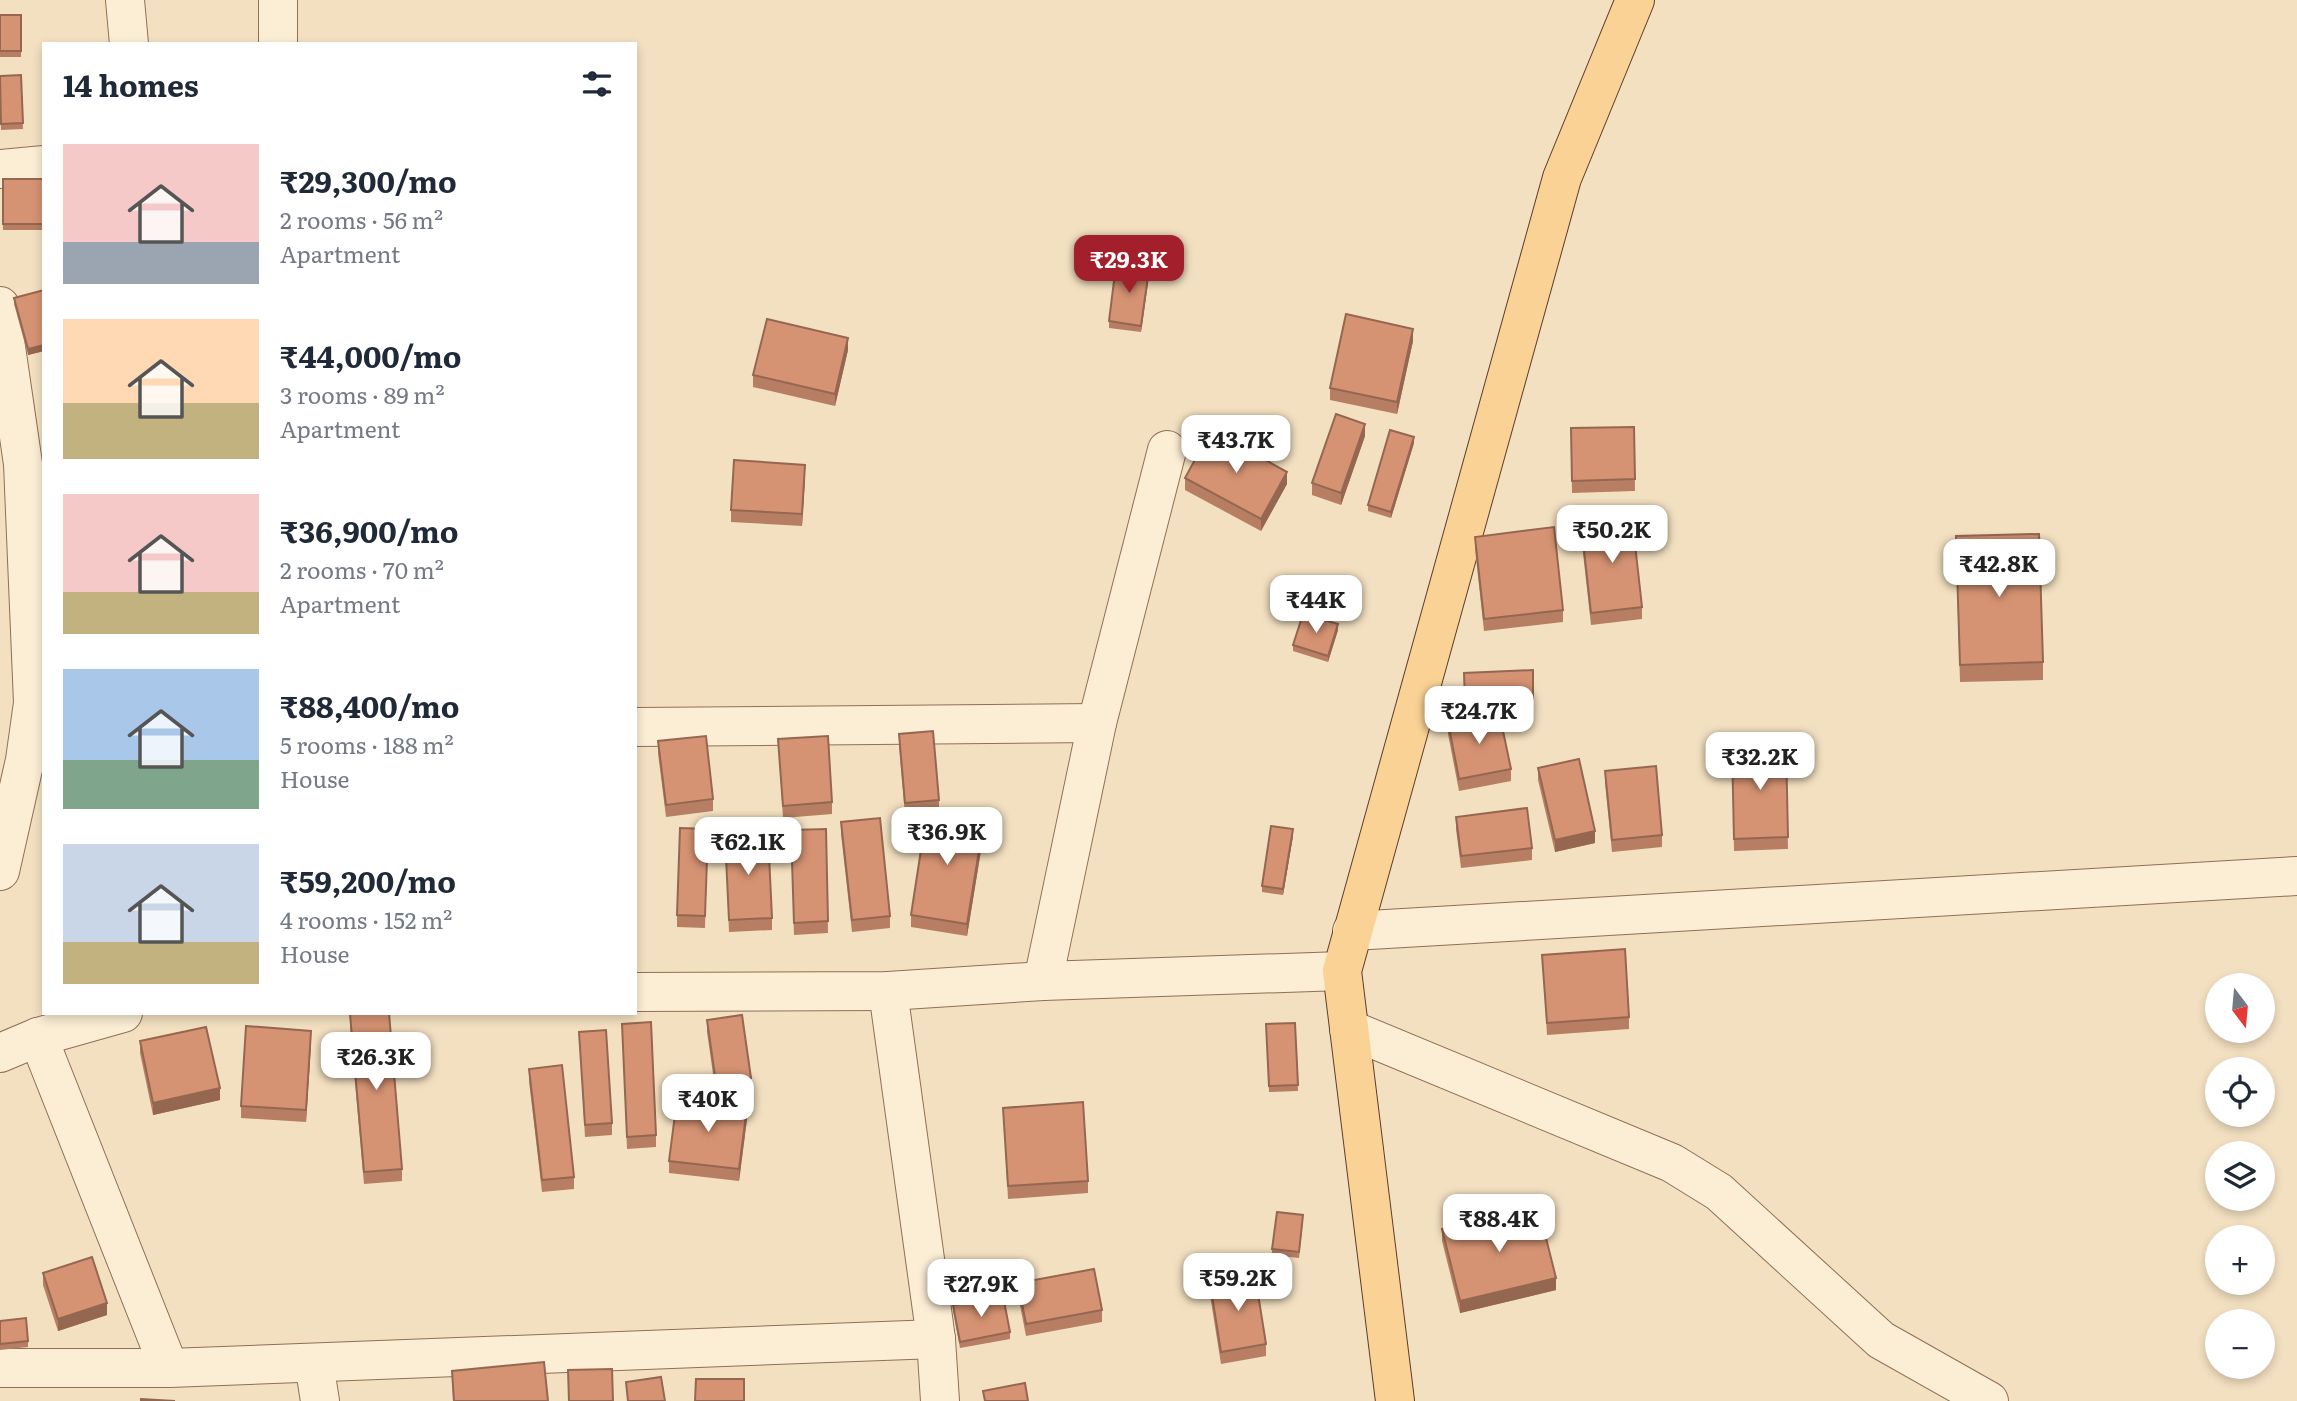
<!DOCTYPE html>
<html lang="en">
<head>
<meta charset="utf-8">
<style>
  :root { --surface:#fff; --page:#f2f2f3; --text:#1f2937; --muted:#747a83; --accent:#a41f2c }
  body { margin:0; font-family:Literata,serif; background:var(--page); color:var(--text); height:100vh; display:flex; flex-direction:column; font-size:26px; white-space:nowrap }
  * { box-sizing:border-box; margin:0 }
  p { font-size:23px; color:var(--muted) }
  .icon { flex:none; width:38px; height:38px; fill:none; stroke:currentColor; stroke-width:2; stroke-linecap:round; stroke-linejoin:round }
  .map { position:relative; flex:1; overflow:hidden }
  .panel { position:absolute; left:42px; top:42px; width:595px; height:973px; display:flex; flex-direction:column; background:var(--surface); border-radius:0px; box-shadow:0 4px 10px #0003 }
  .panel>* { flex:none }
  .needle { width:46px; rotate:164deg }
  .tools { position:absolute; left:2205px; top:973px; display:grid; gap:14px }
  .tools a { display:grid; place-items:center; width:70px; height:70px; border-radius:50%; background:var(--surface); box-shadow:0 4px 10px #0003; font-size:35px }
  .price { position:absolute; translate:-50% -60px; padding:0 16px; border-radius:14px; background:#fff; color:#222; font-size:23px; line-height:46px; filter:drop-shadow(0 2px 4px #0008) }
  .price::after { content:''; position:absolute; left:50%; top:42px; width:21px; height:16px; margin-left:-10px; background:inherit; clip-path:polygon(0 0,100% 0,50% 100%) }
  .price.selected { background:var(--accent); color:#fff }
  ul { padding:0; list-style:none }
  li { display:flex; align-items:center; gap:21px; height:175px; padding:0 21px }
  li span { display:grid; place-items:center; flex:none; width:196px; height:140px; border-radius:0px; color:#555 }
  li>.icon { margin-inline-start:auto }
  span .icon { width:84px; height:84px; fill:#fffc; stroke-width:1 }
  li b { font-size:30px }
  h2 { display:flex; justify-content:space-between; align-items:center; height:84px; padding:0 21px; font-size:30px }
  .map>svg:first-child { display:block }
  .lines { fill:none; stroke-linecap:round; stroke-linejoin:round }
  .minor-casing { stroke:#8f6f56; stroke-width:40 }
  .major-casing { stroke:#5c3d2b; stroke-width:40 }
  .minor { stroke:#fcedd5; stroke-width:38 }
  .major { stroke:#fad295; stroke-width:38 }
  .wall { fill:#b77e63 }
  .shaded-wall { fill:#956750 }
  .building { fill:#d59373; stroke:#956750; stroke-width:2 }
</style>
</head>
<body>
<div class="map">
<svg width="2297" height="1401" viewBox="0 0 2297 1401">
  <rect width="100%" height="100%" fill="#f3e0c1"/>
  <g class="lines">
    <!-- minor casing -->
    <g class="minor-casing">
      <g id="minor">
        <path d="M125,0l4,44"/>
        <path d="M278,0v44"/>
        <path d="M0,169l44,-4"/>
        <path d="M0,306l23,158 10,239 -8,57 -25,111"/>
        <path d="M635,727l462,-4"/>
        <path d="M1352,931l945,-55"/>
        <path d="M1043,981l54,-258 70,-273"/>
        <path d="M888,991l48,348 4,62"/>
        <path d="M635,992l253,-1 155,-10 299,-10"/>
        <path d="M1349,1029l323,134 47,29 162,148 108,61"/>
        <path d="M38,1037l131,331"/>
        <path d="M0,1053l38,-16 85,-24"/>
        <path d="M314,1363l6,38"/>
        <path d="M0,1368h169l767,-29"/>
      </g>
    </g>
    <!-- major casing -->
    <g class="major-casing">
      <path id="major" d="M1395,1401l-53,-430 220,-793 73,-178"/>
    </g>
    <!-- minor -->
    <use href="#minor" class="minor"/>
    <!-- major -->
    <use href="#major" class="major"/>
  </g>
  <!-- wall -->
  <g class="wall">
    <rect x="0" y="15" width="21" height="42"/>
    <path d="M21,75l2,54 -22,1 -1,-26z"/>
    <rect x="3" y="179" width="41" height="51"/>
    <path d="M1149,275l-8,57 -32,-4v-7z"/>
    <path d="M44,290v61l-16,4 -14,-51v-6z"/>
    <path d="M1413,341l-16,73 -67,-14v-12z"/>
    <path d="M848,350l-13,56 -82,-19v-12z"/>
    <path d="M1634,427l1,64 -63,2 -1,-65z"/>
    <path d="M1365,436l-24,69 -29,-10v-12z"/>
    <path d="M1414,443l-23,75 -23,-7v-6z"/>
    <path d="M805,477l-3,49 -71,-4v-12z"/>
    <path d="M1185,478l102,6 -26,47 -76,-41z"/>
    <path d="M1581,523l61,84v12l-51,6 -10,-90z"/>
    <path d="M1475,537l88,73v12l-79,9 -9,-82z"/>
    <path d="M1956,553l87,109v18l-83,2z"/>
    <path d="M1338,630l-10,32 -35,-11v-6z"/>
    <path d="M1533,670v35l-68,3 -1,-35z"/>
    <path d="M1448,722l63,47v12l-52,10 -11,-57z"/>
    <path d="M899,734l40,66v12l45,20 -17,104 -56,-9v-12l16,-102 -22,2 -6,-69z"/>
    <path d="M778,739l54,63v12l-49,4z"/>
    <path d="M658,741l55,58v12l-47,6 -8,-64z"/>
    <path d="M1786,745l2,104 -54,2 -2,-104z"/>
    <path d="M1538,768l57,75 -40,9 -17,-72z"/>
    <path d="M1605,771l57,64v12l-50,5 -7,-69z"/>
    <path d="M1456,817l76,31v12l-71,8 -5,-39z"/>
    <path d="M841,822l49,94v12l-38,4 -11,-98z"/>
    <path d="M708,829l-3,99 -28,-1v-12z"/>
    <path d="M826,829l2,104 -34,2 -3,-93z"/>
    <path d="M725,836l47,82v12l-43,2z"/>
    <path d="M1293,836l-10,59 -21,-3v-6z"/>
    <path d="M1542,955l87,62v12l-82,6z"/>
    <path d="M350,1014l52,155v12l-38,3 -14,-158z"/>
    <path d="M707,1020l44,58v12l-35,5 -9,-63z"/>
    <path d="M1295,1023l3,68 -29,1 -3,-68z"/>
    <path d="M622,1024l34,111v12l-29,2z"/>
    <path d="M579,1032l33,91v12l-27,2z"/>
    <path d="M140,1041l80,59 -67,15 -13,-62z"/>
    <path d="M311,1043l-5,79 -65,-4v-12z"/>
    <path d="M529,1069l45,108v12l-32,3 -13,-111z"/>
    <path d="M1003,1108l85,73v12l-80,6z"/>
    <path d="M747,1119l-8,62 -70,-8v-12z"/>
    <path d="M1303,1221l-4,37 -27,-3v-6z"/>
    <path d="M1442,1229l114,61 -96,23 -18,-72z"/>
    <path d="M43,1273l64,42 -49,16 -15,-46z"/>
    <path d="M1018,1283l84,27v12l-76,14 -8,-41z"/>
    <path d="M1210,1283l56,61v12l-45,8 -11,-69z"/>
    <path d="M953,1305l57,27v7l-50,9 -7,-37z"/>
    <path d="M0,1321l28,20v6l-28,3z"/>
    <path d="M452,1371l96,30h-95z"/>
  </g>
  <!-- shaded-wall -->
  <g class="shaded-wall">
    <path d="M1149,269v6l-8,57v-6z"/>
    <path d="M1413,329v12l-16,73v-12z"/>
    <path d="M848,338v12l-13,56v-12z"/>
    <path d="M44,345v6l-16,4v-6z"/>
    <path d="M1365,424v12l-24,69v-12z"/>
    <path d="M1414,437v6l-23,75v-6z"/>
    <path d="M805,465v12l-3,49v-12z"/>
    <path d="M1287,472v12l-26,47v-12z"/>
    <path d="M1338,624v6l-10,32v-6z"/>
    <path d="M984,820v12l-17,104v-12z"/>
    <path d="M1293,829v7l-10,59v-6z"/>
    <path d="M1595,831v12l-40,9v-12z"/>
    <path d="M311,1031v12l-5,79v-12z"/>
    <path d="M220,1088v12l-67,15v-12z"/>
    <path d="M747,1107v12l-8,62v-12z"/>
    <path d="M1556,1278v12l-96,23v-12z"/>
    <path d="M107,1303v12l-49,16v-12z"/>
  </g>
  <!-- building -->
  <g class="building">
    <rect x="0" y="15" width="21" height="36"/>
    <path d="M21,75l2,48 -22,1 -1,-48z"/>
    <rect x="3" y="179" width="41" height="45"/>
    <path d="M1116,265l33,4 -8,57 -32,-5z"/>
    <path d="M44,290v55l-16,4 -14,-51z"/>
    <path d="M1346,314l67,15 -16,73 -67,-14z"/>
    <path d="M767,319l81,19 -13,56 -82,-19z"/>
    <path d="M1336,414l29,10 -24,69 -29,-10z"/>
    <path d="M1634,427l1,52 -63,2 -1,-53z"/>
    <path d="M1211,430l76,42 -26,47 -76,-41z"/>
    <path d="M1390,430l24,7 -23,75 -23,-7z"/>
    <path d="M734,460l71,5 -3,49 -71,-4z"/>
    <path d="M1632,517l10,90 -51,6 -10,-90z"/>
    <path d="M1554,527l9,83 -79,9 -9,-82z"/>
    <path d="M2039,534l4,128 -83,3 -4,-129z"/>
    <path d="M1303,614l35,10 -10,32 -35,-11z"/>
    <path d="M1533,670v29l-68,3 -1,-29z"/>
    <path d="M1499,712l12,57 -52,10 -11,-57z"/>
    <path d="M933,731l6,69 -34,3 -6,-69z"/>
    <path d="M706,736l7,63 -47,6 -8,-64z"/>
    <path d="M828,736l4,66 -49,4 -5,-67z"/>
    <path d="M1786,745l2,92 -54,2 -2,-92z"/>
    <path d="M1579,759l16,72 -40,9 -17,-72z"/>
    <path d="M1656,766l6,69 -50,5 -7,-69z"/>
    <path d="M1527,808l5,40 -71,8 -5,-39z"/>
    <path d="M927,811l57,9 -17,104 -56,-9z"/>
    <path d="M880,818l10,98 -38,4 -11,-98z"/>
    <path d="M1271,826l22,3 -10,60 -21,-3z"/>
    <path d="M680,828l28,1 -3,87 -28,-1z"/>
    <path d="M826,829l2,92 -34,2 -3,-93z"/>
    <path d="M768,834l4,84 -43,2 -4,-84z"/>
    <path d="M1625,949l4,68 -82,6 -5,-68z"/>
    <path d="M389,1013l13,156 -38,3 -14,-158z"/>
    <path d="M742,1015l9,63 -35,5 -9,-63z"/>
    <path d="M651,1022l5,113 -29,2 -5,-113z"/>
    <path d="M1295,1023l3,62 -29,1 -3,-62z"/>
    <path d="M246,1026l65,5 -5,79 -65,-4z"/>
    <path d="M206,1027l14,61 -67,15 -13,-62z"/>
    <path d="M606,1030l6,93 -27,2 -6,-93z"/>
    <path d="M562,1065l12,112 -32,3 -13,-111z"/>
    <path d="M677,1099l70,8 -8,62 -70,-8z"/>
    <path d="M1083,1102l5,79 -80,5 -5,-78z"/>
    <path d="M1538,1206l18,72 -96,23 -18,-72z"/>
    <path d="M1277,1212l26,3 -4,37 -27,-3z"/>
    <path d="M92,1257l15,46 -49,16 -15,-46z"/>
    <path d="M1094,1269l8,41 -76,14 -8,-41z"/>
    <path d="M1255,1275l11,69 -45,8 -11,-69z"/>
    <path d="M1003,1296l7,36 -50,10 -7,-37z"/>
    <path d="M26,1318l2,23 -28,3v-23z"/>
    <path d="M544,1362l4,39h-94l-2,-30z"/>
    <path d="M612,1369l1,32h-44l-1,-31z"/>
    <path d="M661,1377l4,24h-37l-2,-19z"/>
    <path d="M696,1379h48v22h-49z"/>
    <path d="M1025,1383l3,18h-43l-2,-10z"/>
    <path d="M141,1399l34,2h-34z"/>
  </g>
</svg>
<div class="tools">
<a><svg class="needle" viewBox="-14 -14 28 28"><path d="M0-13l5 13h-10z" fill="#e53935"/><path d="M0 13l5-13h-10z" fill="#747a83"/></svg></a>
<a><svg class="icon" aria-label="locate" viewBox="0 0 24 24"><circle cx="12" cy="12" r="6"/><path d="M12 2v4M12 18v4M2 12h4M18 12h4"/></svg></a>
<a><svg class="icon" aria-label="layers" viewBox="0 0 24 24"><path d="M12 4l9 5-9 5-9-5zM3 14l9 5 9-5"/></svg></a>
<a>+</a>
<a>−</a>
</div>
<b class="price selected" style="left:1129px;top:295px">₹29.3K</b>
<b class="price" style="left:1236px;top:475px">₹43.7K</b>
<b class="price" style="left:1612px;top:565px">₹50.2K</b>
<b class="price" style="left:1999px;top:599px">₹42.8K</b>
<b class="price" style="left:1316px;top:635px">₹44K</b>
<b class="price" style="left:1479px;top:746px">₹24.7K</b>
<b class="price" style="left:1760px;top:792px">₹32.2K</b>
<b class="price" style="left:947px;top:867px">₹36.9K</b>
<b class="price" style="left:748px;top:877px">₹62.1K</b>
<b class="price" style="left:376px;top:1092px">₹26.3K</b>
<b class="price" style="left:708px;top:1134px">₹40K</b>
<b class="price" style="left:1499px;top:1254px">₹88.4K</b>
<b class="price" style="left:1238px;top:1313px">₹59.2K</b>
<b class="price" style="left:981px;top:1319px">₹27.9K</b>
<section class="panel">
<h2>14 homes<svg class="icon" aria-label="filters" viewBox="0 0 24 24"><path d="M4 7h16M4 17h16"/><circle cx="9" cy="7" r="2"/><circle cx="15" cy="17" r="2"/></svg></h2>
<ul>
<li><span style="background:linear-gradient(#f6c9c9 70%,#9aa5b1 0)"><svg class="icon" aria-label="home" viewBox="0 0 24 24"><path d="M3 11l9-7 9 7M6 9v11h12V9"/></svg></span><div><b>₹29,300/mo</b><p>2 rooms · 56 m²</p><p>Apartment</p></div></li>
<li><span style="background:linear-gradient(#ffd9b3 60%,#c2b280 0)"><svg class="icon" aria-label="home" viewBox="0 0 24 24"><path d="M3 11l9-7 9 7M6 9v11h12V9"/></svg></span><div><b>₹44,000/mo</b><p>3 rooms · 89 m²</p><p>Apartment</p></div></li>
<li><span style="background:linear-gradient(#f6c9c9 70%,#c2b280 0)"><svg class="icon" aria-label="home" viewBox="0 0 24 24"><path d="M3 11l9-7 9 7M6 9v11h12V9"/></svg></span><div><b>₹36,900/mo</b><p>2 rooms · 70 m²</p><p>Apartment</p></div></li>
<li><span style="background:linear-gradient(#a9c7e8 65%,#7fa58c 0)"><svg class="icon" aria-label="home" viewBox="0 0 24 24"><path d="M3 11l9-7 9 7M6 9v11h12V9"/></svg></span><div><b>₹88,400/mo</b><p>5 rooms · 188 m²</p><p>House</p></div></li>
<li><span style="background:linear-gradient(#c9d6e8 70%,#c2b280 0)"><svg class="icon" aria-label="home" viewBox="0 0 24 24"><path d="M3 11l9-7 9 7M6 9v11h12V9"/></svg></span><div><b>₹59,200/mo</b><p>4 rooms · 152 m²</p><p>House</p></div></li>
</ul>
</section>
</div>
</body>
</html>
